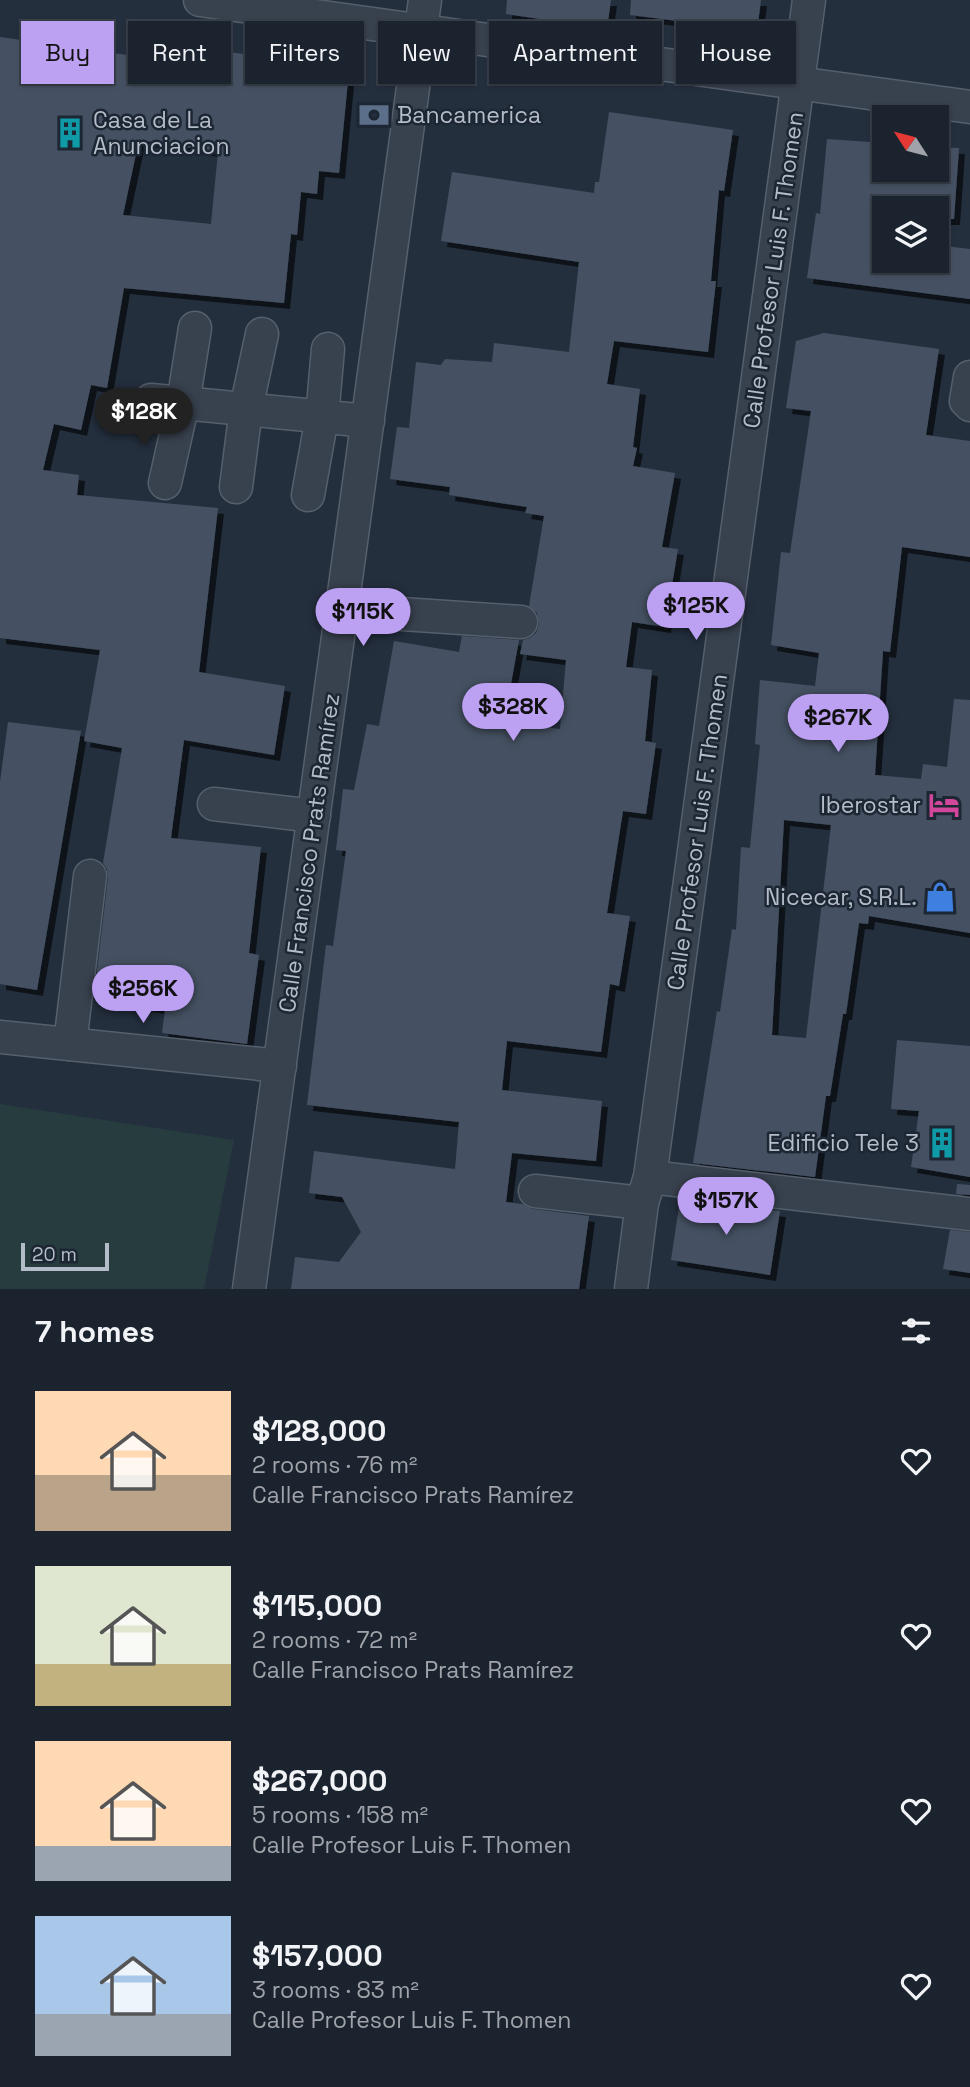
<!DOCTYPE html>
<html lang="en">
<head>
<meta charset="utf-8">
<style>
  :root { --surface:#1b232e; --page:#242b36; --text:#f1f3f6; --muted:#a0a4aa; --line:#39404a; --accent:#bca0f2 }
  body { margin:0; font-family:"Space Grotesk",sans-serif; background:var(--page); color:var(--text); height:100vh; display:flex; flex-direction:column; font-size:26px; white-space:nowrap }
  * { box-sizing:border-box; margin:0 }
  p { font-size:23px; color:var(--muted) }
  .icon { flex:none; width:38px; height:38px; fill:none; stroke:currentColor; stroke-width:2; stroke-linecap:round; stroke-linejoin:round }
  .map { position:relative; height:1289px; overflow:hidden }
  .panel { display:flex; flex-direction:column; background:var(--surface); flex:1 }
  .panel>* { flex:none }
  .top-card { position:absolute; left:21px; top:21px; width:929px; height:63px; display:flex; gap:14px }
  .needle { width:46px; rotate:306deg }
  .fabs { position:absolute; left:872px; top:105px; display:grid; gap:14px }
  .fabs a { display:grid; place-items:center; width:77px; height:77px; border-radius:0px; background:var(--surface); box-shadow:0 2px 5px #0004,0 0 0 2px var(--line); font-size:35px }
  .scale { position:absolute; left:21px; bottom:18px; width:88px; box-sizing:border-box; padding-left:7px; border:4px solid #b4bcc9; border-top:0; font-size:19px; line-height:24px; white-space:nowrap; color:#b4bcc9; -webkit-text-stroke:5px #1d2633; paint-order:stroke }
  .price { position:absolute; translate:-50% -60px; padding:0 16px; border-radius:24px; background:var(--accent); color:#111; font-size:23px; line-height:46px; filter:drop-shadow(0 2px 4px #0008) }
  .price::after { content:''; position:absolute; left:50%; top:42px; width:21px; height:16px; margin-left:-10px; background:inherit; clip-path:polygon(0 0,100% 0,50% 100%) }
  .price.active { background:#222; color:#fff }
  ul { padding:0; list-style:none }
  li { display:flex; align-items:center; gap:21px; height:175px; padding:0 35px }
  li span { display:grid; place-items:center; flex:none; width:196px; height:140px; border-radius:0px; color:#555 }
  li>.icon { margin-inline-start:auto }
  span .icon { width:84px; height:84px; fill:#fffc; stroke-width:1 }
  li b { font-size:30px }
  h2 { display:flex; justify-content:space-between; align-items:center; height:84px; padding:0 35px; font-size:30px }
  .tag { padding:0 24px; border-radius:0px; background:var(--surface); box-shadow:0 2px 5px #0004,0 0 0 2px var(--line); font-size:24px; line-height:63px }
  .tag.active { background:var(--accent); color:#111 }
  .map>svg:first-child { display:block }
  .green { fill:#263c3f }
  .building { fill:#455162; fill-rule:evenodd; filter:url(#shadow) }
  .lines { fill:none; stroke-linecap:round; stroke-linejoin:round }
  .minor-casing { stroke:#565f6c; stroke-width:35 }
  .minor { stroke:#38414e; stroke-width:32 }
  .labels { text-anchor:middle; stroke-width:5; stroke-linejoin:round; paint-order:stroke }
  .poi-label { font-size:23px; fill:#b4bcc9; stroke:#1d2633; text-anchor:end }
  .street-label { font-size:23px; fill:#b4bcc9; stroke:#1d2633 }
</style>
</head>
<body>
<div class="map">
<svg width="970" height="1289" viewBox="0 0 970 1289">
  <defs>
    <filter id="shadow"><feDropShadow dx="6" dy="6" stdDeviation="0" flood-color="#0009"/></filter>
  </defs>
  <rect width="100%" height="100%" fill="#242f3e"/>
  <!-- green -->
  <path class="green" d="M0,1104l234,36 -30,149h-204z"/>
  <!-- building -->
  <g class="building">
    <path d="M507,0h104l-4,29 -101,-15z"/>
    <path d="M631,0h130l-4,31 -127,-16z"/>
    <path d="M0,37l169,24 2,-17 86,12 1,-15 93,9 -12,123 -20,-2 -2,23 -16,-2 -4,43 -6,-1 -7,69 -160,-15 -17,100 -16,-3 -10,45 -27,-6 -11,46 36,5 -2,20 141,13 -19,164 86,14 -11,69 -90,-15 -13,98 90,9 -12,106 10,2 -12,89 -85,-11 3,-24 -71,-12 14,-119 -1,-9 -4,-6 19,-115 -38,-7 16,-91 -100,-12zM139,140l79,12 -7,72 -88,-9z"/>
    <path d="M609,112l124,18 -9,61 -5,-1 -8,91h5l-8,71 -94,-11 -7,43 33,5 -7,58 4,1 -4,18 42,7 -13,74 16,2 -13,78 -33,-5 -6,45 26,3 -7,71 11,2 -10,71 -23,-3 -16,102 23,3 -11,70 -9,-2 -9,68 -94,-11 -5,49 100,11 -6,60 -84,-8 -6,49 16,2 11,5 56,7 -10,73h-288l4,-32 44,5 22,-30 -19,-35 -33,-4 5,-42 141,18 4,-47 -152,-17 19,-160 7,1 13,-95 -10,-1 7,-61 11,1 13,-66 12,2 15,-85 65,11 3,-16 57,4 -15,82 56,7 6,-69 -46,-6 3,-14 7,-2 6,-5 3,-9 -2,-11 -8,-7 15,-90 -19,-3 2,-6 -78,-12 1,-8 -60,-8 7,-52 12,1 7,-66 25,3 4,-6 47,3 2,-19 75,9 10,-90 -138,-21 11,-69 142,21 1,-11h4z"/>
    <path d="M827,139l57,4v27h52v-23l23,1 -5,71h-18v-12l-52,-4v58h52v-16l34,4v50l-163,-21 9,-65 4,1z"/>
    <path d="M824,333l115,16 -13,86 44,6v116l-68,-10 -12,105 -7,-1 -8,124 46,4 2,-15 24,3 7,-68 16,1v233l-101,-17 -1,8 -9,-1 -13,91h-3l-13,82h-4l-11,81 -122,-14 24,-152 3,1 12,-83 4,1 5,-83 9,1 10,-103 -5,-1 5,-64 55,6 4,-33 -48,-8 10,-93 9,1 21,-142 -25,-3 10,-67zM784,820l47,5 -25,213 -34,-3z"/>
    <path d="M8,722l73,9 -44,259 -37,-6v-202z"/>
    <path d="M897,1040l73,6v131l-59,-10 8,-56 -28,-2z"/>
    <path d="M957,1184l13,1v10l-14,-1z"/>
    <path d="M680,1200l100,11 -10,64 -99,-15z"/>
    <path d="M950,1230l20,2v41l-27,-4z"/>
  </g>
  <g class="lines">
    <!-- minor casing -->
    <g class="minor-casing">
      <g id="minor">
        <path d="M200,0l770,107"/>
        <path d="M970,377l-4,24 4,4"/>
        <path d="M151,400l217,21"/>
        <path d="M165,483l18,-80 12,-75"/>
        <path d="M236,487l10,-78 16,-75"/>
        <path d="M308,495l14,-78 6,-68"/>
        <path d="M342,610l179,12"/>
        <path d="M214,804l100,12"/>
        <path d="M0,1037l280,29"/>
        <path d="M70,1044l20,-168"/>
        <path d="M650,1177l320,37"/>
        <path d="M535,1191l107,12"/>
        <path d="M249,1289l176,-1289"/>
        <path d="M631,1289l11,-86 8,-26 159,-1177"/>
      </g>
    </g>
    <!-- minor -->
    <use href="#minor" class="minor"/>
  </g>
  <!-- icons -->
  <defs>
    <g id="bank-bare" transform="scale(2.415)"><path d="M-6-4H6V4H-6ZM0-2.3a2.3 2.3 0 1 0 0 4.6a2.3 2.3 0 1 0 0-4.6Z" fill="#5c6f8a" stroke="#1d2633" stroke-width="2.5" paint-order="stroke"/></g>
    <g id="building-bare" transform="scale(2.415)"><path d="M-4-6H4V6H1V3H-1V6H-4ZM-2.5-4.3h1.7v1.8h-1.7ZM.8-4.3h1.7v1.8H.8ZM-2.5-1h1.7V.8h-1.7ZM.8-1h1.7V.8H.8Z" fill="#0f9aa8" stroke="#1d2633" stroke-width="2.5" paint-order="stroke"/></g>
    <g id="hotel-bare" transform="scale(2.415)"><path d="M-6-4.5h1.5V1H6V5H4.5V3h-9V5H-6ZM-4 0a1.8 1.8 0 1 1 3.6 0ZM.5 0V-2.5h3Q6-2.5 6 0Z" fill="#d1479c" stroke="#1d2633" stroke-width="2.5" paint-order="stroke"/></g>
    <g id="shop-bare" transform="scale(2.415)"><path d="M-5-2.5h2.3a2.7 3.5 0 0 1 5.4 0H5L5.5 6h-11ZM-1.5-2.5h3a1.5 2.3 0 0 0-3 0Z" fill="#3f7fe0" stroke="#1d2633" stroke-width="2.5" paint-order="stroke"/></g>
  </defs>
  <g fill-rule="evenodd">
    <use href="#bank-bare" x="374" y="115"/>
    <use href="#building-bare" x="70" y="133"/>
    <use href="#hotel-bare" x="944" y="805"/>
    <use href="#shop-bare" x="940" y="897"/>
    <use href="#building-bare" x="942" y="1143"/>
  </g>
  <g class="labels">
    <!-- poi labels -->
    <g class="poi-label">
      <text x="397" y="123" text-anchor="start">Bancamerica</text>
      <text x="93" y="128" text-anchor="start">Casa de La<tspan x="93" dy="26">Anunciacion</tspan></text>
      <text x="921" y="813">Iberostar</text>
      <text x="917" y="905">Nicecar, S.R.L.</text>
      <text x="919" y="1151">Edificio Tele 3</text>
    </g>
    <!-- street labels -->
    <g class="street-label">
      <text transform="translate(773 270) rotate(-82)" y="8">Calle Profesor Luis F. Thomen</text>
      <text transform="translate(697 832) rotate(-82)" y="8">Calle Profesor Luis F. Thomen</text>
      <text transform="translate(309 853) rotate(-82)" y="8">Calle Francisco Prats Ramírez</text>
    </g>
  </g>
</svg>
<div class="fabs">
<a><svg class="needle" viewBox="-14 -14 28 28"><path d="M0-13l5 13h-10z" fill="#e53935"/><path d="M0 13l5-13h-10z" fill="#a0a4aa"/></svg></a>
<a><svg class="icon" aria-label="layers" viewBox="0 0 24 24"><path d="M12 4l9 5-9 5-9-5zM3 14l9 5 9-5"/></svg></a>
</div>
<div class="scale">20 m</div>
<b class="price active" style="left:144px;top:448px">$128K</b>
<b class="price" style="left:696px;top:642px">$125K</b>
<b class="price" style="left:363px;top:648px">$115K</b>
<b class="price" style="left:513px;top:743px">$328K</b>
<b class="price" style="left:838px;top:754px">$267K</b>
<b class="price" style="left:143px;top:1025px">$256K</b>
<b class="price" style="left:726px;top:1237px">$157K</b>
<div class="top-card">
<a class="tag active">Buy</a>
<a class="tag">Rent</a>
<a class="tag">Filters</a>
<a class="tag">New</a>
<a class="tag">Apartment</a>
<a class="tag">House</a>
</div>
</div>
<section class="panel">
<h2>7 homes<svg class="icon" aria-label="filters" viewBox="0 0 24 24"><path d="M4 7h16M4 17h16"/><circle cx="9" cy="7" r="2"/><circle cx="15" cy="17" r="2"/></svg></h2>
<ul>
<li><span style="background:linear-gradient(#ffd9b3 60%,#b9a48a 0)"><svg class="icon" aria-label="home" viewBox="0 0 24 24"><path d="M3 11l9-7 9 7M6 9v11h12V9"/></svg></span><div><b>$128,000</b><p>2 rooms · 76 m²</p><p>Calle Francisco Prats Ramírez</p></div><svg class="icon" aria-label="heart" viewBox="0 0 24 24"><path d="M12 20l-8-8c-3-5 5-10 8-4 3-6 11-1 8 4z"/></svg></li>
<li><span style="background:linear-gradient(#dfe7d0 70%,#c2b280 0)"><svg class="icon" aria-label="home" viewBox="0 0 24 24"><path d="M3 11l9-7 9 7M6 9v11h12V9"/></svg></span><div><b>$115,000</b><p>2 rooms · 72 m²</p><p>Calle Francisco Prats Ramírez</p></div><svg class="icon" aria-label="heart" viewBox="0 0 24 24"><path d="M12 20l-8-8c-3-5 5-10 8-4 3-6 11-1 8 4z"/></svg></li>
<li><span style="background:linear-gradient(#ffd9b3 75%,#9aa5b1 0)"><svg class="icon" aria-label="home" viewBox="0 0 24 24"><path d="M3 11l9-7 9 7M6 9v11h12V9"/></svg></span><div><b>$267,000</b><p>5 rooms · 158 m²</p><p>Calle Profesor Luis F. Thomen</p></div><svg class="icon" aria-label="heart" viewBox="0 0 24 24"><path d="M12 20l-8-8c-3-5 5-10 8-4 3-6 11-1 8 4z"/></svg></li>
<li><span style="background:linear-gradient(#a9c7e8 70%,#9aa5b1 0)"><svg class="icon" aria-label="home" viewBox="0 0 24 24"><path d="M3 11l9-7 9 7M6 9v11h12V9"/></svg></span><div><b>$157,000</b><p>3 rooms · 83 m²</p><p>Calle Profesor Luis F. Thomen</p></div><svg class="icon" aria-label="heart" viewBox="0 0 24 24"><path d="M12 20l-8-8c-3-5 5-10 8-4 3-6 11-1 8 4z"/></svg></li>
</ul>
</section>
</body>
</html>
